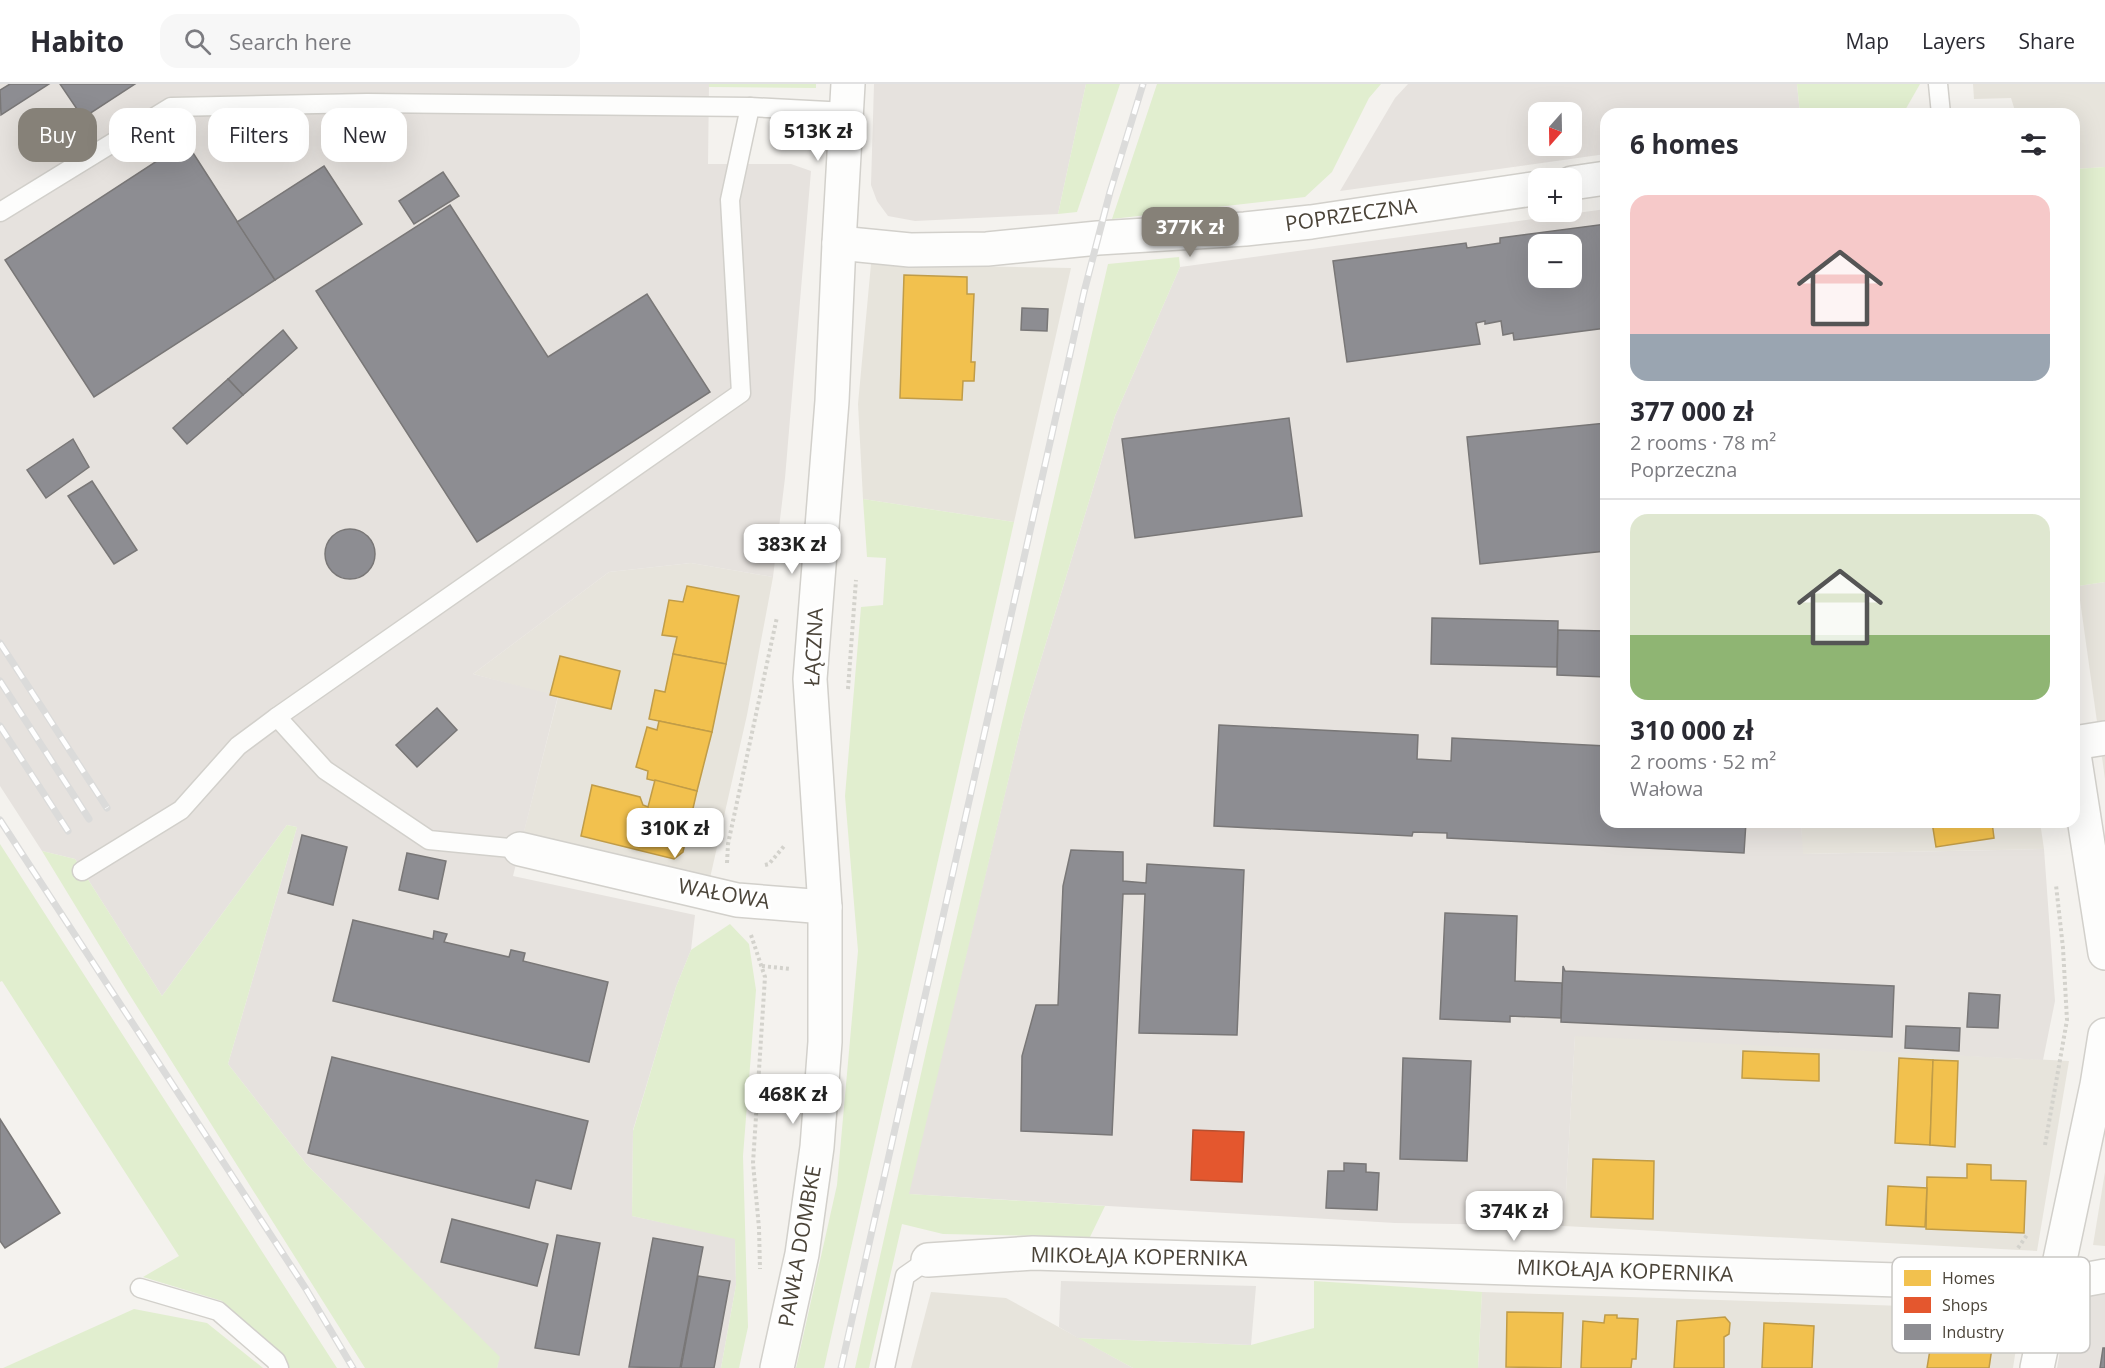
<!DOCTYPE html>
<html lang="en">
<head>
<meta charset="utf-8">
<style>
  :root { --surface:#fff; --page:#f7f7f7; --text:#2b2b33; --muted:#7c7c81; --line:#e1e1e2; --accent:#868178 }
  body { margin:0; font-family:"Open Sans",sans-serif; background:var(--page); color:var(--text); height:100vh; display:flex; flex-direction:column; font-size:22px; white-space:nowrap }
  * { box-sizing:border-box; margin:0 }
  p { font-size:20px; color:var(--muted) }
  .icon { flex:none; width:33px; height:33px; fill:none; stroke:currentColor; stroke-width:2; stroke-linecap:round; stroke-linejoin:round }
  .map { position:relative; flex:1; overflow:hidden }
  .panel { position:absolute; left:1600px; top:24px; width:480px; height:720px; display:flex; flex-direction:column; background:var(--surface); border-radius:18px; box-shadow:0 6px 24px #0002 }
  .panel>* { flex:none }
  .guide { position:absolute; left:18px; top:24px; width:570px; height:54px; display:flex; gap:12px }
  .needle { width:39px; rotate:200deg }
  .buttons { position:absolute; left:1528px; top:18px; display:grid; gap:12px }
  .buttons a { display:grid; place-items:center; width:54px; height:54px; border-radius:12px; background:var(--surface); box-shadow:0 6px 24px #0002; font-size:30px }
  .price { position:absolute; translate:-50% -51px; padding:0 14px; border-radius:12px; background:#fff; color:#222; font-size:20px; line-height:39px; filter:drop-shadow(0 2px 3px #0008) }
  .price::after { content:''; position:absolute; left:50%; top:36px; width:18px; height:14px; margin-left:-9px; background:inherit; clip-path:polygon(0 0,100% 0,50% 100%) }
  .price.active { background:var(--accent); color:#fff }
  ul { padding:0; list-style:none }
  li { display:grid; align-content:center; gap:12px; height:318px; padding:0 30px }
  li+li { border-top:2px solid var(--line) }
  li span { display:grid; place-items:center; height:186px; border-radius:18px; color:#555 }
  li>.icon { margin-inline-start:auto }
  span .icon { width:108px; height:108px; fill:#fffc; stroke-width:1 }
  li b { font-size:26px }
  h2 { display:flex; justify-content:space-between; align-items:center; height:72px; padding:0 30px; font-size:26px }
  .pill { padding:0 21px; border-radius:18px; background:var(--surface); box-shadow:0 6px 24px #0002; font-size:21px; line-height:54px }
  .pill.active { background:var(--accent); color:#fff }
  header { display:flex; align-items:center; gap:36px; box-sizing:border-box; height:84px; padding:0 30px; background:var(--surface); border-bottom:2px solid var(--line) }
  header strong { font-size:28px }
  nav { display:flex; gap:33px; margin-inline-start:auto; font-size:21px }
  .search { width:420px; height:54px; background:var(--page); display:flex; align-items:center; gap:15px; box-sizing:border-box; padding:0 21px; border-radius:18px; color:var(--muted); font-size:22px }
  .map>svg:first-child { display:block }
  .residential { fill:#e7e4dc }
  .industrial { fill:#e6e2de; fill-rule:evenodd }
  .green { fill:#e1eecf }
  .parking { fill:#e6e3df }
  .homes { fill:#f2c14e; stroke:#c09c48; stroke-width:1.5 }
  .shops { fill:#e4572e; stroke:#b65131; stroke-width:1.5 }
  .industry { fill:#8d8d92; stroke:#797777; stroke-width:1.5; fill-rule:evenodd }
  .lines { fill:none; stroke-linecap:round; stroke-linejoin:round }
  .lane-casing { stroke:#d2d0cb; stroke-width:21 }
  .street-casing { stroke:#d2d0cb; stroke-width:36 }
  .path { stroke:#d3d2cc; stroke-width:4; stroke-dasharray:3 3; stroke-linecap:butt }
  .lane { stroke:#fdfdfc; stroke-width:18 }
  .street { stroke:#fdfdfc; stroke-width:33 }
  .rail-casing { stroke:#dbdbda; stroke-width:7 }
  .rail { stroke:#fff; stroke-width:4.5; stroke-dasharray:14; stroke-linecap:butt }
  .labels { text-anchor:middle; stroke-width:6; stroke-linejoin:round; paint-order:stroke }
  .street-label { font-size:21px; fill:#4b4439; stroke:#fff }
  .key { fill:#fff; stroke:#c9c7c4; stroke-width:1.5 }
  .key-label { font-size:16px; fill:#4b4439 }
</style>
</head>
<body>
<header>
<strong>Habito</strong>
<div class="search"><svg class="icon" aria-label="search" viewBox="0 0 24 24"><circle cx="10" cy="10" r="6"/><path d="M15 15l6 6"/></svg>Search here</div>
<nav><a>Map</a><a>Layers</a><a>Share</a></nav>
</header>
<div class="map">
<svg width="2105" height="1284" viewBox="0 0 2105 1284">
  <rect width="100%" height="100%" fill="#f4f2ee"/>
  <!-- residential -->
  <g class="residential">
    <path d="M1973,0h132v83l-30,2 -1,-55h-58l-5,-16 -37,1z"/>
    <path d="M871,180l200,4 -57,254 -151,-23 -5,-95z"/>
    <path d="M691,479l82,14 -26,138 -37,163 -187,-43 35,-138 -85,-23 136,-102z"/>
    <path d="M2105,498v197l-27,-193z"/>
    <path d="M1801,738h239l4,27 -242,5z"/>
    <path d="M1575,951l494,26 -32,190 -473,-25z"/>
    <path d="M2105,1088v74l-12,-1z"/>
    <path d="M931,1208l75,6 127,70h-222z"/>
    <path d="M1482,1208l540,18 -9,58h-535z"/>
  </g>
  <!-- industrial -->
  <g class="industrial">
    <path d="M0,0h709l-1,80h83l20,7 -26,307 -12,99 -82,-14 -82,9 -136,102 85,22 -45,180 182,39 -4,35 -15,37 -43,143 -1,86 103,22 1,47 -15,83h-224l2,-11 -192,-192 -79,-101 69,-237 -10,-2 -125,171 -87,-137 -33,-8 -42,-65z"/>
    <path d="M874,0h212l-28,130 -143,7 -27,-5 -11,-15 -6,-16z"/>
    <path d="M1408,0h389l3,30h-194v40l-266,37 55,-93zM1539,28h33v34h-33z"/>
    <path d="M1606,125v613h195l2,32 241,-5 11,152 -12,59 -468,-24 -11,190 -169,-3 -487,-29 116,-479 91,-299 65,-149zM1539,160h33v34h-33z"/>
    <path d="M2105,1206v78h-48l11,-64z"/>
  </g>
  <!-- green -->
  <g class="green">
    <path d="M709,0h107v4l-107,-1z"/>
    <path d="M1086,0h34l-43,128 -19,2z"/>
    <path d="M1157,0h224l-12,14 -37,74 -27,25 -193,22z"/>
    <path d="M1797,0h123l-16,28 -17,2h-87z"/>
    <path d="M2105,83v415l-27,4 -4,-30 1,-387z"/>
    <path d="M1179,173l1,10 -65,149 -91,299 -115,479 196,12 -15,31 -147,-3 -41,-10 -33,144h-14l74,-330 179,-774z"/>
    <path d="M863,415l151,23 -190,846h-28l41,-183 21,-234 -13,-155 16,-189 22,-2 3,-47 -19,-1z"/>
    <path d="M287,741l10,2 -69,237 79,101 193,192 -3,11h-132l-239,-379 -84,-138 33,8 87,137z"/>
    <path d="M0,760l337,524h-48l-8,-13 -59,-54 -79,-24 36,-21 -177,-275 -2,1z"/>
    <path d="M730,840l19,20 7,46 -13,166 5,171 -9,41h-18l15,-83 -1,-46 -103,-23 1,-85 43,-144 15,-37z"/>
    <path d="M1314,1197l168,11 -4,76h-345l-55,-30 173,7 63,-17z"/>
    <path d="M134,1225l73,14 56,45h-260z"/>
  </g>
  <!-- parking -->
  <path class="parking" d="M1061,1197l195,5 -5,59 -173,-7 -19,-11z"/>
  <!-- homes -->
  <g class="homes">
    <path d="M904,191l63,2v17h7l-3,68h4l-1,19h-11l-1,19 -62,-2z"/>
    <path d="M687,502l52,10 -13,68 -53,-10 4,-17 -15,-2 7,-35 14,2z"/>
    <path d="M673,570l53,10 -14,68 -63,-13 6,-29 10,2z"/>
    <path d="M560,572l60,15 -9,38 -61,-14z"/>
    <path d="M659,637l53,11 -15,59 -50,-12 1,-8 -12,-4 11,-40 10,3z"/>
    <path d="M655,696l42,11 -14,61 -9,7 -93,-23 11,-51 48,12 3,8 5,2z"/>
    <path d="M1932,738h60l2,16 -58,9z"/>
    <path d="M1743,967l76,3v27l-77,-3z"/>
    <path d="M1899,974l34,2 -3,85 -35,-2z"/>
    <path d="M1933,976l25,1 -3,86 -25,-2z"/>
    <path d="M1593,1075l61,2 -1,58 -62,-2z"/>
    <path d="M1967,1080l24,1v15l35,1 -2,52 -98,-4 1,-52 40,1z"/>
    <path d="M1888,1102l39,2 -2,39 -39,-2z"/>
    <path d="M1507,1228l56,1 -2,55 -55,-1z"/>
    <path d="M1605,1231h12v3l21,1 -2,40h-4l-1,9h-50l2,-47 21,2z"/>
    <path d="M1725,1233l5,6 -1,11 -5,3v31h-50l3,-47z"/>
    <path d="M1764,1239l50,3 -2,42h-50z"/>
    <path d="M1955,1242l32,5 -1,9 7,1 -4,27h-62l6,-36 21,4z"/>
  </g>
  <!-- shops -->
  <path class="shops" d="M1193,1046l51,2 -2,50 -51,-2z"/>
  <!-- industry -->
  <g class="industry">
    <path d="M10,0h39l-48,31 -1,-25z"/>
    <path d="M60,0h75l-52,34z"/>
    <path d="M186,58l89,138 -181,117 -89,-137z"/>
    <path d="M324,82l38,58 -87,56 -38,-58z"/>
    <path d="M443,88l16,24 -45,28 -15,-23z"/>
    <path d="M450,121l98,152 99,-63 63,98 -233,150 -161,-251z"/>
    <path d="M1606,140v104l-92,12 -1,-7 -10,2 -2,-14 -16,3v-3l-9,2 4,21 -133,18 -14,-101 133,-18 1,5 33,-5v-5zM1539,160h33v34h-33z"/>
    <path d="M1022,224l26,1 -1,22 -26,-1z"/>
    <path d="M283,246l14,18 -54,47 -15,-16z"/>
    <path d="M228,295l15,16 -56,49 -14,-16z"/>
    <path d="M1289,334l13,98 -167,22 -13,-99z"/>
    <path d="M1606,339v128l-126,13 -13,-127z"/>
    <path d="M73,355l16,28 -43,31 -19,-28z"/>
    <path d="M92,397l45,69 -23,14 -46,-68z"/>
    <circle cx="350" cy="470" r="25"/>
    <path d="M1432,534l126,3 -1,46 -126,-3z"/>
    <path d="M1558,546l48,1v46l-49,-2z"/>
    <path d="M437,624l20,22 -40,37 -21,-22z"/>
    <path d="M1219,641l199,10 -1,24 34,2 1,-23 154,8v76h140l-2,31 -297,-15v-5l-34,-1 -1,4 -198,-10z"/>
    <path d="M302,751l45,12 -14,58 -45,-12z"/>
    <path d="M1071,766l52,2v29l23,2 1,-19 97,6 -7,165 -98,-2 6,-139h-22l-11,241 -91,-4 1,-75 14,-51h22l5,-119z"/>
    <path d="M407,769l39,8 -8,38 -39,-9z"/>
    <path d="M1445,829l72,3 -2,65 47,2 -1,35 -51,-2v6l-70,-3z"/>
    <path d="M353,836l80,19 1,-8 13,3 -3,8 65,15 2,-7 14,3 -2,8 85,21 -19,80 -256,-61z"/>
    <path d="M1563,882l2,5 329,15 -2,51 -331,-15z"/>
    <path d="M1969,909l31,2 -2,33 -31,-1z"/>
    <path d="M1906,942l54,2 -1,23 -54,-3z"/>
    <path d="M332,973l256,64 -17,68 -35,-9 -7,28 -221,-55z"/>
    <path d="M1403,974l68,3 -4,100 -67,-2z"/>
    <path d="M0,1035l60,94 -55,35 -5,-7z"/>
    <path d="M1344,1079l22,1v8l13,1 -2,37 -51,-2 2,-37h16z"/>
    <path d="M452,1135l96,25 -11,42 -96,-24z"/>
    <path d="M557,1151l43,8 -21,112 -44,-7z"/>
    <path d="M653,1154l50,9 -23,121 -51,-1z"/>
    <path d="M698,1192l32,5 -16,87h-33z"/>
    <path d="M2103,1264h2v20h-5z"/>
  </g>
  <g class="lines">
    <!-- lane casing -->
    <g class="lane-casing">
      <g id="lane">
        <path d="M1938,0l3,30"/>
        <path d="M0,128l171,-105 196,-4 383,4 97,5"/>
        <path d="M277,633l464,-324 -11,-193 20,-93"/>
        <path d="M82,787l99,-61 57,-64 39,-29 48,53 104,70 91,9"/>
        <path d="M140,1204l78,23 58,50 3,7"/>
        <path d="M885,1284l20,-92 23,-16"/>
      </g>
    </g>
    <!-- street casing -->
    <g class="street-casing">
      <g id="street">
        <path d="M1572,99l34,-5"/>
        <path d="M839,159l71,7 77,-1 111,-11 147,-9 66,-7 228,-34"/>
        <path d="M2074,659l31,-5"/>
        <path d="M2074,670l31,199"/>
        <path d="M520,765l217,51 88,7"/>
        <path d="M928,1176l105,-7 1022,32 50,-9"/>
        <path d="M777,1284l25,-114 15,-107 8,-105v-135l-15,-228 22,-278 7,-158 9,-159"/>
        <path d="M2037,1284l60,-283 8,-50"/>
      </g>
    </g>
    <!-- path -->
    <g class="path">
      <path d="M848,605l8,-109"/>
      <path d="M727,779l1,-19 49,-227"/>
      <path d="M765,781l4,-1 16,-19"/>
      <path d="M751,851l14,42 -12,186 6,65 1,41"/>
      <path d="M762,882l29,3"/>
      <path d="M2045,1061l22,-125 -4,-72 -7,-63"/>
      <path d="M2018,1164l9,-13"/>
    </g>
    <!-- lane -->
    <use href="#lane" class="lane"/>
    <!-- street -->
    <use href="#street" class="street"/>
    <!-- rail casing -->
    <g class="rail-casing">
      <g id="rail">
        <path d="M0,559l107,165"/>
        <path d="M0,597l89,138"/>
        <path d="M0,642l68,105"/>
        <path d="M0,736l306,469 47,79"/>
        <path d="M841,1284l243,-1076 26,-100 33,-108"/>
      </g>
    </g>
    <!-- rail -->
    <use href="#rail" class="rail"/>
  </g>
  <g class="labels">
    <!-- street labels -->
    <g class="street-label">
      <text transform="translate(1351 131) rotate(-8)" y="7">POPRZECZNA</text>
      <text transform="translate(814 563) rotate(-87)" y="7">ŁĄCZNA</text>
      <text transform="translate(724 810) rotate(10)" y="7">WAŁOWA</text>
      <text transform="translate(800 1162) rotate(-80)" y="7">PAWŁA DOMBKE</text>
      <text transform="translate(1139 1173) rotate(1)" y="7">MIKOŁAJA KOPERNIKA</text>
      <text transform="translate(1625 1187) rotate(2)" y="7">MIKOŁAJA KOPERNIKA</text>
    </g>
  </g>
  <!-- legend -->
  <rect x="1892" y="1173" width="198" height="96" rx="9" class="key"/>
  <rect x="1904" y="1186" width="27" height="16" fill="#f2c14e"/>
  <rect x="1904" y="1213" width="27" height="16" fill="#e4572e"/>
  <rect x="1904" y="1240" width="27" height="16" fill="#8d8d92"/>
  <g class="key-label">
    <text x="1942" y="1200">Homes</text>
    <text x="1942" y="1227">Shops</text>
    <text x="1942" y="1254">Industry</text>
  </g>
</svg>
<div class="buttons">
<a><svg class="needle" viewBox="-14 -14 28 28"><path d="M0-13l5 13h-10z" fill="#e53935"/><path d="M0 13l5-13h-10z" fill="#7c7c81"/></svg></a>
<a>+</a>
<a>−</a>
</div>
<b class="price" style="left:818px;top:78px">513K zł</b>
<b class="price active" style="left:1190px;top:174px">377K zł</b>
<b class="price" style="left:792px;top:491px">383K zł</b>
<b class="price" style="left:675px;top:775px">310K zł</b>
<b class="price" style="left:793px;top:1041px">468K zł</b>
<b class="price" style="left:1514px;top:1158px">374K zł</b>
<div class="guide">
<a class="pill active">Buy</a>
<a class="pill">Rent</a>
<a class="pill">Filters</a>
<a class="pill">New</a>
</div>
<section class="panel">
<h2>6 homes<svg class="icon" aria-label="filters" viewBox="0 0 24 24"><path d="M4 7h16M4 17h16"/><circle cx="9" cy="7" r="2"/><circle cx="15" cy="17" r="2"/></svg></h2>
<ul>
<li><span style="background:linear-gradient(#f6c9c9 75%,#9aa5b1 0)"><svg class="icon" aria-label="home" viewBox="0 0 24 24"><path d="M3 11l9-7 9 7M6 9v11h12V9"/></svg></span><div><b>377 000 zł</b><p>2 rooms · 78 m²</p><p>Poprzeczna</p></div></li>
<li><span style="background:linear-gradient(#dfe7d0 65%,#8fb573 0)"><svg class="icon" aria-label="home" viewBox="0 0 24 24"><path d="M3 11l9-7 9 7M6 9v11h12V9"/></svg></span><div><b>310 000 zł</b><p>2 rooms · 52 m²</p><p>Wałowa</p></div></li>
</ul>
</section>
</div>
</body>
</html>
